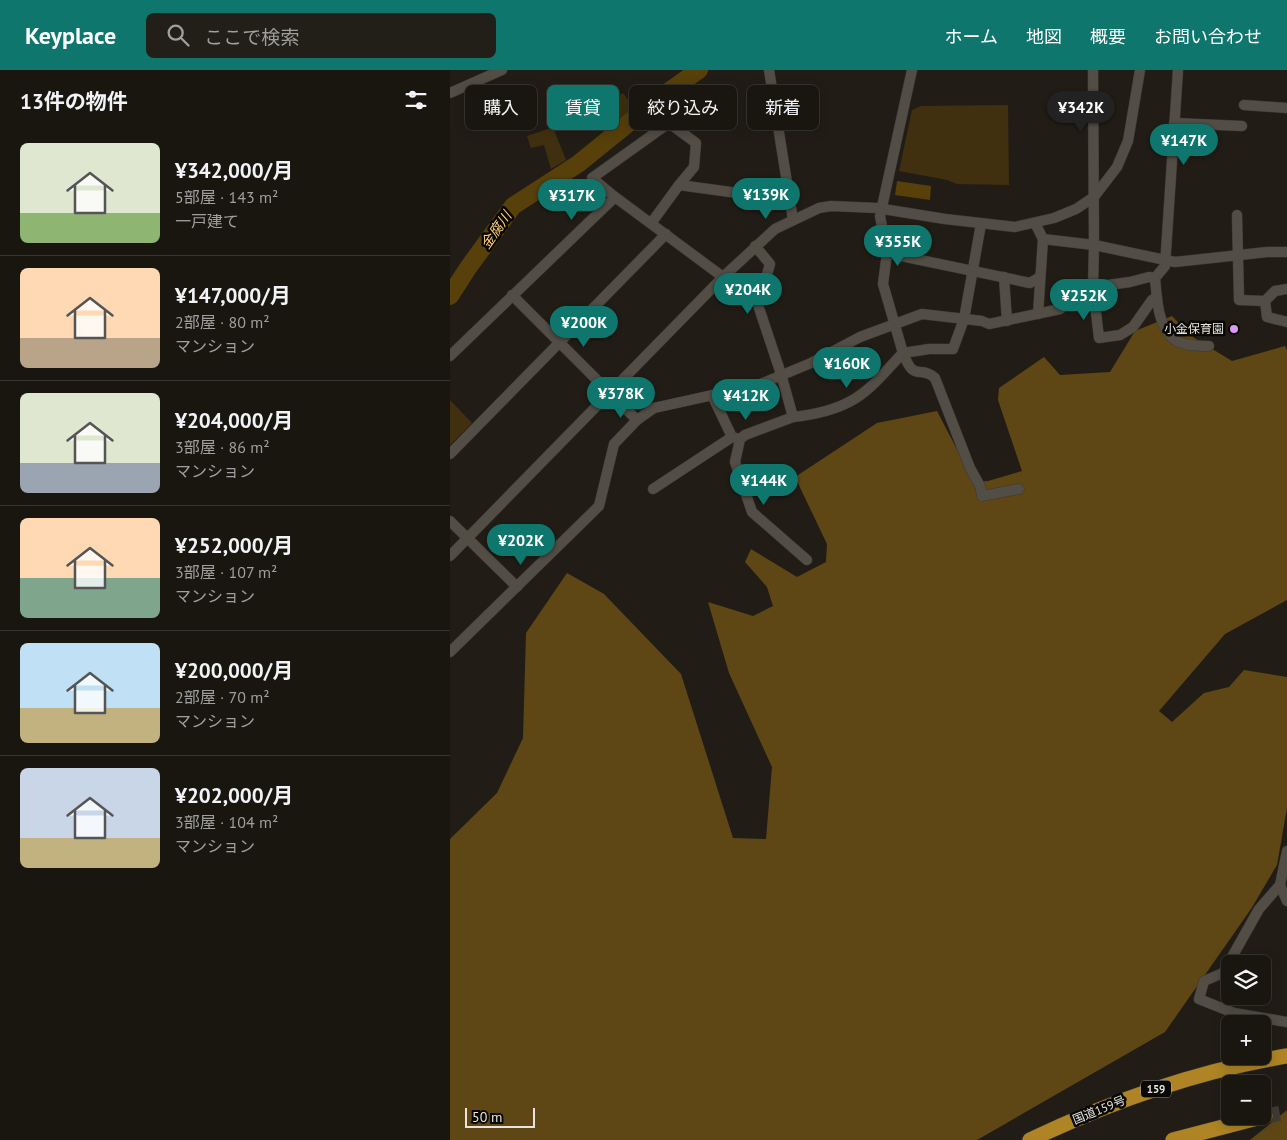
<!DOCTYPE html>
<html lang="ja">
<head>
<meta charset="utf-8">
<style>
  :root { --surface:#191610; --page:#221f19; --text:#f1f3f6; --muted:#9f9f9f; --line:#373530; --accent:#0f766e }
  body { margin:0; font-family:"PT Sans","Noto Sans JP",sans-serif; background:var(--page); color:var(--text); height:100vh; display:flex; flex-direction:column; font-size:19px; white-space:nowrap }
  * { box-sizing:border-box; margin:0 }
  p { font-size:16px; color:var(--muted) }
  .icon { flex:none; width:28px; height:28px; fill:none; stroke:currentColor; stroke-width:2; stroke-linecap:round; stroke-linejoin:round }
  .map { position:relative; flex:1; overflow:hidden }
  .panel { display:flex; flex-direction:column; background:var(--surface); width:450px }
  .panel>* { flex:none }
  .top-card { position:absolute; left:15px; top:15px; width:475px; height:45px; display:flex; gap:10px }
  .controls { position:absolute; left:771px; top:885px; display:grid; gap:10px }
  .controls a { display:grid; place-items:center; width:50px; height:50px; border-radius:8px; background:var(--surface); box-shadow:0 2px 12px #0003,0 0 0 1px var(--line); font-size:25px }
  .scale { position:absolute; left:15px; bottom:12px; width:70px; box-sizing:border-box; padding-left:5px; border:2px solid #e7e4df; border-top:0; font-size:14px; line-height:18px; white-space:nowrap; color:#e7e4df; -webkit-text-stroke:4px #090805; paint-order:stroke }
  .price { position:absolute; translate:-50% -42px; padding:0 11px; border-radius:18px; background:var(--accent); color:#fff; font-size:16px; line-height:32px; filter:drop-shadow(0 1px 2px #0008) }
  .price::after { content:''; position:absolute; left:50%; top:30px; width:15px; height:11px; margin-left:-8px; background:inherit; clip-path:polygon(0 0,100% 0,50% 100%) }
  .price.active { background:#222; color:#fff }
  ul { padding:0; list-style:none }
  li { display:flex; align-items:center; gap:15px; height:125px; padding:0 20px }
  li+li { border-top:1px solid var(--line) }
  li span { display:grid; place-items:center; flex:none; width:140px; height:100px; border-radius:8px; color:#555 }
  li>.icon { margin-inline-start:auto }
  span .icon { width:60px; height:60px; fill:#fffc; stroke-width:1 }
  li b { font-size:21px }
  h2 { display:flex; justify-content:space-between; align-items:center; height:60px; padding:0 20px; font-size:21px }
  .chip { padding:0 18px; border-radius:8px; background:var(--surface); box-shadow:0 2px 12px #0003,0 0 0 1px var(--line); font-size:18px; line-height:45px }
  .chip.active { background:var(--accent); color:#fff }
  header { display:flex; align-items:center; gap:30px; box-sizing:border-box; height:70px; padding:0 25px; background:var(--accent); color:#fff }
  header strong { font-size:24px }
  nav { display:flex; gap:28px; margin-inline-start:auto; font-size:18px }
  .search { width:350px; height:45px; background:var(--page); display:flex; align-items:center; gap:12px; box-sizing:border-box; padding:0 18px; border-radius:8px; color:var(--muted); font-size:19px }
  main { display:flex; flex:1; min-height:0 }
  .map>svg:first-child { display:block }
  .green { fill:#40300f }
  .forest { fill:#5f4715 }
  .water { fill:#57400a }
  .lines { fill:none; stroke-linecap:round; stroke-linejoin:round }
  .river { stroke:#57400a; stroke-width:18 }
  .highway-tunnel { stroke:#3f3b34; stroke-width:15; stroke-dasharray:15 8; stroke-linecap:butt }
  .minor-casing { stroke:#3b3833; stroke-width:11 }
  .highway-casing { stroke:#3b3833; stroke-width:16 }
  .minor { stroke:#524d45; stroke-width:10 }
  .highway { stroke:#ae8424; stroke-width:15 }
  .poi-dot { fill:#db99f5; stroke:#090805; stroke-width:2 }
  .labels { text-anchor:middle; stroke-width:5; stroke-linejoin:round; paint-order:stroke }
  .shield { fill:#090805; stroke:#a4a29e; stroke-width:1 }
  .shield-label { font-size:11px; font-weight:bold; fill:#e7e4df }
  .poi-label { font-size:12px; fill:#e7e4df; stroke:#090805; text-anchor:end }
  .street-label { font-size:12px; fill:#e7e4df; stroke:#090805 }
  .water-label { font-size:14px; font-style:italic; fill:#ffd175; stroke:#090805 }
</style>
</head>
<body>
<header>
<strong>Keyplace</strong>
<div class="search"><svg class="icon" aria-label="search" viewBox="0 0 24 24"><circle cx="10" cy="10" r="6"/><path d="M15 15l6 6"/></svg>ここで検索</div>
<nav><a>ホーム</a><a>地図</a><a>概要</a><a>お問い合わせ</a></nav>
</header>
<main>
<section class="panel">
<h2>13件の物件<svg class="icon" aria-label="filters" viewBox="0 0 24 24"><path d="M4 7h16M4 17h16"/><circle cx="9" cy="7" r="2"/><circle cx="15" cy="17" r="2"/></svg></h2>
<ul>
<li><span style="background:linear-gradient(#dfe7d0 70%,#8fb573 0)"><svg class="icon" aria-label="home" viewBox="0 0 24 24"><path d="M3 11l9-7 9 7M6 9v11h12V9"/></svg></span><div><b>¥342,000/月</b><p>5部屋 · 143 m²</p><p>一戸建て</p></div></li>
<li><span style="background:linear-gradient(#ffd9b3 70%,#b9a48a 0)"><svg class="icon" aria-label="home" viewBox="0 0 24 24"><path d="M3 11l9-7 9 7M6 9v11h12V9"/></svg></span><div><b>¥147,000/月</b><p>2部屋 · 80 m²</p><p>マンション</p></div></li>
<li><span style="background:linear-gradient(#dfe7d0 70%,#9aa5b1 0)"><svg class="icon" aria-label="home" viewBox="0 0 24 24"><path d="M3 11l9-7 9 7M6 9v11h12V9"/></svg></span><div><b>¥204,000/月</b><p>3部屋 · 86 m²</p><p>マンション</p></div></li>
<li><span style="background:linear-gradient(#ffd9b3 60%,#7fa58c 0)"><svg class="icon" aria-label="home" viewBox="0 0 24 24"><path d="M3 11l9-7 9 7M6 9v11h12V9"/></svg></span><div><b>¥252,000/月</b><p>3部屋 · 107 m²</p><p>マンション</p></div></li>
<li><span style="background:linear-gradient(#bfe0f5 65%,#c2b280 0)"><svg class="icon" aria-label="home" viewBox="0 0 24 24"><path d="M3 11l9-7 9 7M6 9v11h12V9"/></svg></span><div><b>¥200,000/月</b><p>2部屋 · 70 m²</p><p>マンション</p></div></li>
<li><span style="background:linear-gradient(#c9d6e8 70%,#c2b280 0)"><svg class="icon" aria-label="home" viewBox="0 0 24 24"><path d="M3 11l9-7 9 7M6 9v11h12V9"/></svg></span><div><b>¥202,000/月</b><p>3部屋 · 104 m²</p><p>マンション</p></div></li>
</ul>
</section>
<div class="map">
<svg width="837" height="1070" viewBox="0 0 837 1070">
  <rect width="100%" height="100%" fill="#211d16"/>
  <!-- green -->
  <g class="green">
    <path d="M173,23l11,15 -30,23 -15,-22z"/>
    <path d="M558,35l1,80 -52,-1 -10,-4 -48,-9 13,-61 9,-4z"/>
    <path d="M101,58l3,2 12,30 -15,9 -7,-24 -13,3 -4,-12z"/>
    <path d="M0,330l22,23 -22,22z"/>
  </g>
  <!-- forest -->
  <g class="forest">
    <path d="M722,246l19,20 41,25 53,-15 2,4v250l-62,34 -66,77 13,11 32,-29 25,-6 15,-17 43,7v131l-10,57 -26,44 -86,123 -188,108h-527v-301l47,-46 26,-55 3,-105 41,-60 37,21 77,80 52,164 33,1 6,-72 -43,-94 -21,-71 45,14 20,-10 -6,-19 -22,-25 6,-13 46,28 29,-15 1,-18 -32,-67 82,-54 60,-12 37,71 14,-1 34,-10 -24,-71 1,-12 45,-31 16,18 50,-3 25,-41z"/>
    <path d="M837,1040v30h-37z"/>
  </g>
  <!-- water -->
  <path class="water" d="M447,111l34,5 -1,14 -35,-5z"/>
  <g class="lines">
    <!-- river -->
    <path class="river" d="M0,226l18,-28 45,-62 65,-42 84,-68 37,-26"/>
    <!-- highway-tunnel -->
    <path class="highway-tunnel" d="M815,1046l22,-4"/>
    <!-- minor casing -->
    <g class="minor-casing">
      <g id="minor">
        <path d="M319,0l24,150"/>
        <path d="M728,0l-13,196 -10,12c2,20 2,48 20,62 9,6 24,6 34,6"/>
        <path d="M0,23l52,-23"/>
        <path d="M794,35l43,3"/>
        <path d="M724,53l68,3"/>
        <path d="M165,127l-23,-19 77,-55 27,20 -2,24 -15,18"/>
        <path d="M787,145l2,85 26,1 10,-10 12,-2"/>
        <path d="M202,152l27,-37 110,15"/>
        <path d="M585,153l8,16 51,6 81,17 92,-10h20"/>
        <path d="M531,154l-17,95 -11,30h-24l-26,4c12,31 16,11 32,25l35,90 10,18 2,10 37,-7"/>
        <path d="M305,176l15,18 -12,41 23,69 12,43c18,-2 39,-6 56,-15 21,-10 38,-33 54,-49l-20,-69 4,-31 -7,-37 32,-146"/>
        <path d="M437,183l143,30 10,-6"/>
        <path d="M554,207l3,44"/>
        <path d="M705,208l-6,-1 -19,5 -37,5 6,51 21,-3 13,-8 19,-27 5,-3"/>
        <path d="M62,225l125,125"/>
        <path d="M815,231l2,16 20,5"/>
        <path d="M588,244l5,-75"/>
        <path d="M0,286l165,-159 108,80"/>
        <path d="M262,325l20,42 8,2 5,-4 48,-18"/>
        <path d="M290,369l-5,23 17,50 55,48"/>
        <path d="M0,384l216,-220"/>
        <path d="M203,419l79,-52"/>
        <path d="M0,451l67,66"/>
        <path d="M0,486l273,-279 52,-48 44,-21 12,-2 46,2 68,11 70,8 39,-9 22,-9 18,-12 23,-30 11,-26 12,-71"/>
        <path d="M0,582l149,-146 15,-62 23,-24 17,-12 104,-23 53,-22 49,-26 62,-23 60,7 7,3 71,-15 33,-22 1,-42 -1,-175"/>
        <path d="M837,781l-7,34 -21,24 -36,64 -19,8 -5,18 35,14 53,9"/>
        <path d="M830,815l7,16"/>
      </g>
    </g>
    <!-- highway casing -->
    <g class="highway-casing">
      <g id="highway">
        <path d="M580,1070c82,-39 167,-69 257,-84"/>
        <path d="M723,1070l92,-24"/>
      </g>
    </g>
    <!-- minor -->
    <use href="#minor" class="minor"/>
    <!-- highway -->
    <use href="#highway" class="highway"/>
  </g>
  <!-- markers -->
  <circle class="poi-dot" cx="784" cy="259" r="5"/>
  <g class="labels">
    <!-- shield labels -->
    <rect class="shield" x="691" y="1010.5" width="30" height="17" rx="4"/>
    <g class="shield-label">
      <text x="706" y="1023">159</text>
    </g>
    <!-- poi labels -->
    <g class="poi-label">
      <text x="774" y="263">小金保育園</text>
    </g>
    <!-- street labels -->
    <g class="street-label">
      <text transform="translate(649 1040) rotate(-22)" y="4">国道159号</text>
    </g>
    <!-- water labels -->
    <g class="water-label">
      <text transform="translate(46 160) rotate(-55)" y="5">金腐川</text>
    </g>
  </g>
</svg>
<div class="controls">
<a><svg class="icon" aria-label="layers" viewBox="0 0 24 24"><path d="M12 4l9 5-9 5-9-5zM3 14l9 5 9-5"/></svg></a>
<a>+</a>
<a>−</a>
</div>
<div class="scale">50 m</div>
<b class="price active" style="left:631px;top:63px">¥342K</b>
<b class="price" style="left:734px;top:96px">¥147K</b>
<b class="price" style="left:316px;top:150px">¥139K</b>
<b class="price" style="left:122px;top:151px">¥317K</b>
<b class="price" style="left:448px;top:197px">¥355K</b>
<b class="price" style="left:298px;top:245px">¥204K</b>
<b class="price" style="left:634px;top:251px">¥252K</b>
<b class="price" style="left:134px;top:278px">¥200K</b>
<b class="price" style="left:397px;top:319px">¥160K</b>
<b class="price" style="left:171px;top:349px">¥378K</b>
<b class="price" style="left:296px;top:351px">¥412K</b>
<b class="price" style="left:314px;top:436px">¥144K</b>
<b class="price" style="left:71px;top:496px">¥202K</b>
<div class="top-card">
<a class="chip">購入</a>
<a class="chip active">賃貸</a>
<a class="chip">絞り込み</a>
<a class="chip">新着</a>
</div>
</div>
</main>
</body>
</html>
